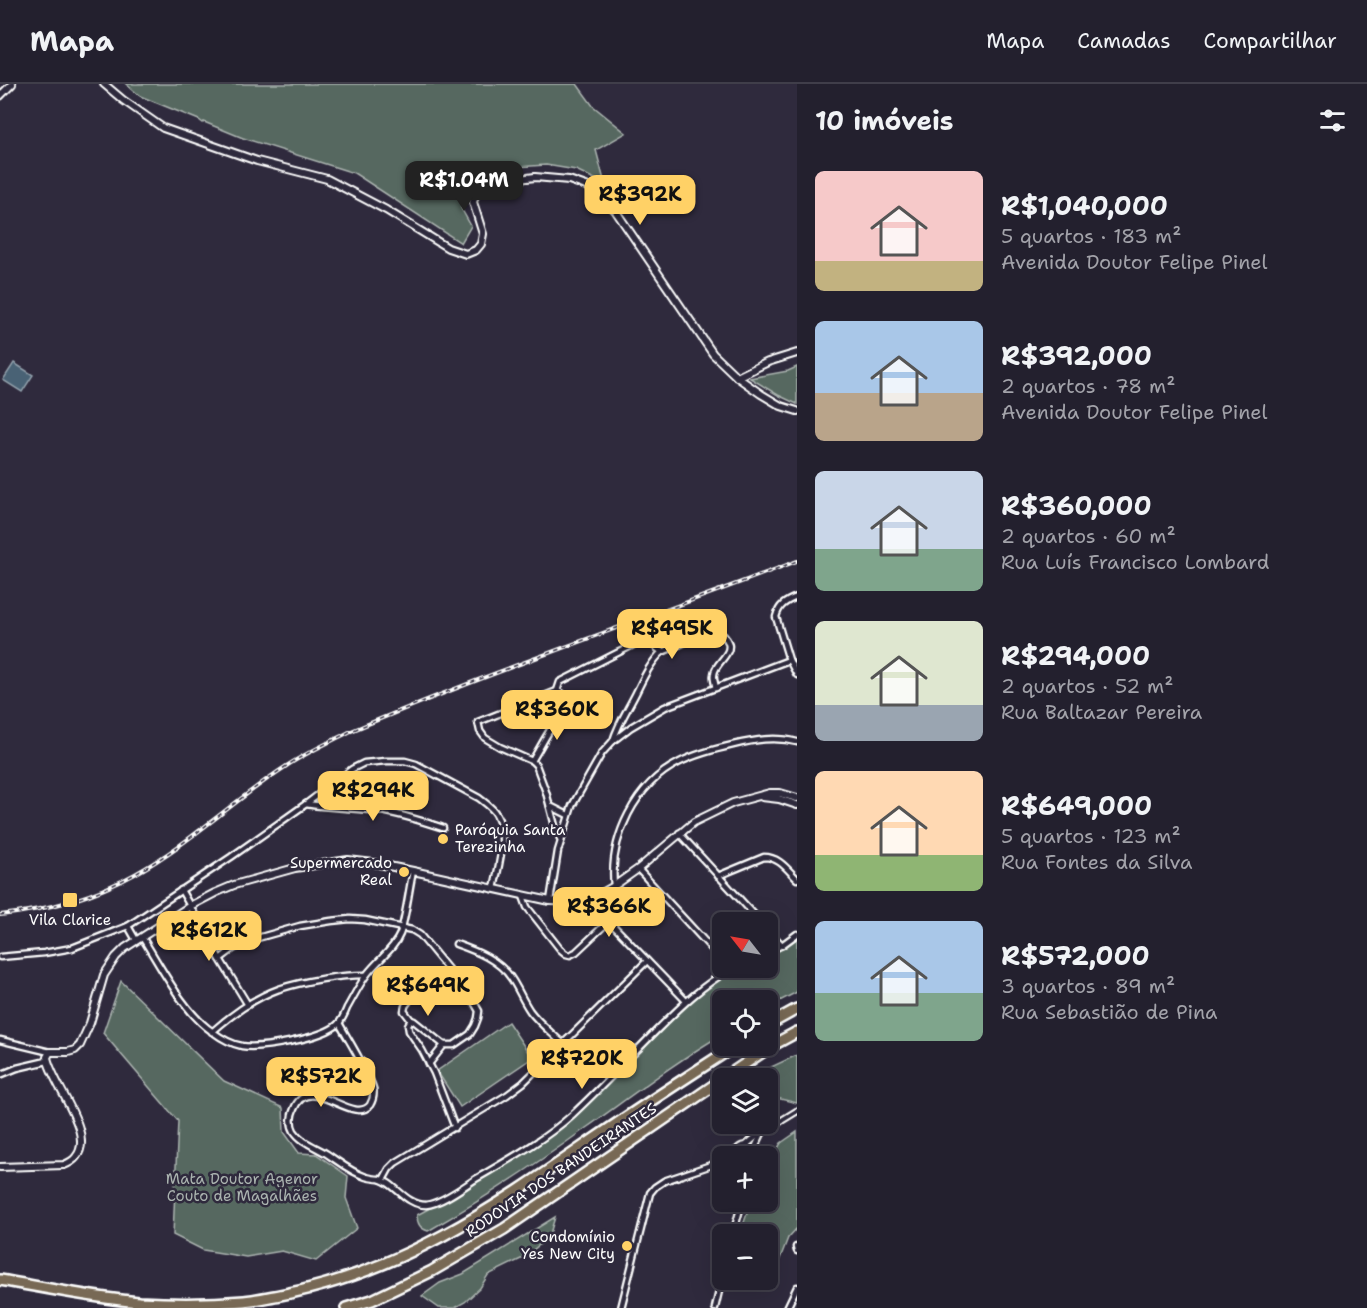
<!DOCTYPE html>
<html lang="pt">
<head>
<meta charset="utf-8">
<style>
  :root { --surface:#23202e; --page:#2b2836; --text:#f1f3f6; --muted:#a3a3aa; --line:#403e4a; --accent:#ffd166 }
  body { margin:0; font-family:"Shantell Sans",sans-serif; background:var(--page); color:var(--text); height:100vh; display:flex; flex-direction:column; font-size:22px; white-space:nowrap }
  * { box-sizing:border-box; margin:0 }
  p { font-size:20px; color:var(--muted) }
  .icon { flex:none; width:33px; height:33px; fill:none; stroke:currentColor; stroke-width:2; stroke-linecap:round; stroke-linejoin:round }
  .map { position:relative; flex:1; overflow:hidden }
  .drawer { display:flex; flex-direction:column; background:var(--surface); width:570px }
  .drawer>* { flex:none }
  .needle { width:39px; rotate:301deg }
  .buttons { position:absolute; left:712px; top:828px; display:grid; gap:12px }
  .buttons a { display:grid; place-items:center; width:66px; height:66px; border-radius:9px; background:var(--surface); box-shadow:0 6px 24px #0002,0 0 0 2px var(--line); font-size:30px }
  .price { position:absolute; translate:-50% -51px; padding:0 14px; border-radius:12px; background:var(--accent); color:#111; font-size:20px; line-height:39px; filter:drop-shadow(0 2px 3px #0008) }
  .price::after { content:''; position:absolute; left:50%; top:36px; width:18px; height:14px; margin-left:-9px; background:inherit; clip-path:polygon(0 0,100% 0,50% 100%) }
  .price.on { background:#222; color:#fff }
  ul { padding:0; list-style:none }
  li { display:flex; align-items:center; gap:18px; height:150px; padding:0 18px }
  li span { display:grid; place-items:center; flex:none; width:168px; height:120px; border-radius:9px; color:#555 }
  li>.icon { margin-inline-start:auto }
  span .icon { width:72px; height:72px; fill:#fffc; stroke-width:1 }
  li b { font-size:26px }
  h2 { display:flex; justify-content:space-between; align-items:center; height:72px; padding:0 18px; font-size:26px }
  header { display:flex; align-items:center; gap:36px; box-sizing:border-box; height:84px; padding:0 30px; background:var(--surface); border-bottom:2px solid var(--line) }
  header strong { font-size:28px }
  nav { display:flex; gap:33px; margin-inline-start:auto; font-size:21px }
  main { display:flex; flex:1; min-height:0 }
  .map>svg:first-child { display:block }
  .green { fill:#576860; stroke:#abb4b0; stroke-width:1.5 }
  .water { fill:#4a6275; stroke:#92a1ac; stroke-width:1.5 }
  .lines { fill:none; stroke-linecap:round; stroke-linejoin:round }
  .minor-casing { stroke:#fff; stroke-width:9 }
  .tertiary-casing { stroke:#fff; stroke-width:10 }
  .motorway-casing { stroke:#fff; stroke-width:14 }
  .minor { stroke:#2f2a3d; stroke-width:4.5 }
  .tertiary { stroke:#2f2a3d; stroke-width:6 }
  .motorway { stroke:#786954; stroke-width:9 }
  .rail-casing { stroke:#fff; stroke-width:4 }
  .rail { stroke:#2f2a3d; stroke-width:1.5; stroke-dasharray:4.5; stroke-linecap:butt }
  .poi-dot { fill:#ffd166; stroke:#2f2a3d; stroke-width:2 }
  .labels { text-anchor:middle; stroke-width:5; stroke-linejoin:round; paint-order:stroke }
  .poi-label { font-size:15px; fill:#fff; stroke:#2f2a3d; text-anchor:end }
  .street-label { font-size:15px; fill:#fff; stroke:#2f2a3d }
  .park-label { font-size:15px; fill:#abb4b0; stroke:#2f2a3d }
</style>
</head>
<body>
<header>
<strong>Mapa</strong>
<nav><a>Mapa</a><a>Camadas</a><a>Compartilhar</a></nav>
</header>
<main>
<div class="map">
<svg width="797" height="1224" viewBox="0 0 797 1224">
  <rect width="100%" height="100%" fill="#2f2a3d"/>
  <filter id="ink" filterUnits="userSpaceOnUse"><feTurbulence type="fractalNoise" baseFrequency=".0167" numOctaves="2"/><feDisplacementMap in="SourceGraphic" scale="12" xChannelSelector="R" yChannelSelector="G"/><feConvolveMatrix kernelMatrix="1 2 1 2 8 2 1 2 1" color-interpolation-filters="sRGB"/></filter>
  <g filter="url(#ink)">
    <!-- green -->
    <g class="green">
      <path d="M126,0h451l16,22 33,27 -30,17 9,34 -29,-14 -30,-5 -46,3 -25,7 -13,11 -1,22 10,18 -10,17 -107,-70 -111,-35 -39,-16 -1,1 -4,-3 -59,-24z"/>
      <path d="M797,283v37l-19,-9 -28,-17 38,-7z"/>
      <path d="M797,854v54l-29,15v-7h-45v34c-48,28 -92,62 -137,94 -51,37 -104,72 -158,103 -8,-2 -11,-8 -11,-16l26,-14 92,-54 17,-13 21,-17 30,-31 102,-98 34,-20h29v-13l16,-7z"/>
      <path d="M121,897l103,100 59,27 1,24 15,21 17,1 32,22 -2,22 11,30 -41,33 -34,-10 -36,6 -43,-7 -30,-15 5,-114 -75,-88z"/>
      <path d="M508,938l24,36 -72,49 -23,-36z"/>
      <path d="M797,971v48l-29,-7v-18h-2l3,-10z"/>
      <path d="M797,1048v96l-9,10 -12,31 -8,3v-38h-28l11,-32h17v-38l13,-21z"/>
      <path d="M555,1133l-6,20 -26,21 -35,17 -8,13 -15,14 -11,6h-15l-17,-12 18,-13 23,-9z"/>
    </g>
    <!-- water -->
    <path class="water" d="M14,279l19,12 -11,17 -19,-12z"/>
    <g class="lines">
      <!-- minor casing -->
      <g class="minor-casing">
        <g id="minor">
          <path d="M797,513c-11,4 -18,8 -21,20l13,43 8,15"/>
          <path d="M557,607l3,-9 83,-42 5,1 14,11"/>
          <path d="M613,657c5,-17 15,-32 23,-48 7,-14 14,-30 26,-41l44,-19c6,-2 13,-2 18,3 15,16 -9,25 -10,38 -1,4 1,10 2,14"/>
          <path d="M532,677l30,-52c2,-7 5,-16 -5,-18l-79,31 2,9 5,7 15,9 32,14 4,4 10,27 9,34 6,15"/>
          <path d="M306,720c25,4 49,4 74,7 22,3 42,10 63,17"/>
          <path d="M550,722l18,9"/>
          <path d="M679,749l82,89"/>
          <path d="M638,785l85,92"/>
          <path d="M718,792l46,-19c15,0 23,12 33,22"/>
          <path d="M614,802c-5,-48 21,-102 66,-124 16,-8 35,-13 53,-17 21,-5 42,-9 64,-3"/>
          <path d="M181,806l39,69 28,46"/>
          <path d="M523,812l4,11 33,42 6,5 4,1 6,-3 33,-31"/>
          <path d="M591,815l18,22 77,80"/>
          <path d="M550,817l8,-50 14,-45 30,-53 11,-12 18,-14 34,-20 124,-47"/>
          <path d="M128,842l8,14"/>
          <path d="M768,846l14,15"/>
          <path d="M142,853c19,30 42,76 71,95 8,6 18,12 29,14 19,3 82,-8 96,-22 4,-4 7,-11 9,-16 7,-12 13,-25 21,-35 10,-13 26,-24 32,-39 6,-17 9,-45 13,-63"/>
          <path d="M456,860c20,7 43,16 55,34 7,10 12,23 19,33 9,12 22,22 33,33"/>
          <path d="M768,868l14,-7 15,-11"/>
          <path d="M0,873l44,-4 28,-5 56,-22 103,-69 75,-53 46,-35 12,-6 22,-2h19l11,3 63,34c6,5 13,9 17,16 13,22 2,52 -2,75"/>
          <path d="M220,875l13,-10 21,-10 46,-13 31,-5 19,-2 15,1 47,10 8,5 51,62 8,14 -1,7 -3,8 -5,8 -16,11h-10l-30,-24 -3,-1 -3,5 1,6 13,19 12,23 21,55"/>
          <path d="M411,936l-7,-9 1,-5 14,-19"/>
          <path d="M339,939c10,18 28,46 34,65 1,5 0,12 -3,17 -17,21 -61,-34 -76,4 -3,6 -4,15 0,22 7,11 22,16 33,23 12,8 24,18 39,23 4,1 9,2 13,2 16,3 26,26 47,26 14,-1 36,-17 48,-25 34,-20 69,-39 98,-65 29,-27 56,-56 84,-84 24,-24 47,-47 77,-63"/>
          <path d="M212,948c19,-17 42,-34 67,-43 25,-8 60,-14 87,-14"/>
          <path d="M0,956l50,12"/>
          <path d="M429,980l15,-19"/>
          <path d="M0,991l17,-7 30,-7"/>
          <path d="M745,1062l13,-11 39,-24"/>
          <path d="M753,1068l9,-19"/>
          <path d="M725,1072l12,-6"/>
          <path d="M737,1072v-6c4,-5 9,-6 14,-1l1,7"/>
          <path d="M383,1096l6,-11 6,-6 112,-68 16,-12 124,-122"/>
          <path d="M733,1150l9,-32"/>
          <path d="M796,1163l1,4"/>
          <path d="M621,1224l29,-115 5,-6 9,-6 59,-20"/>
          <path d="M715,1224l8,-34"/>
          <path d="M787,1224l10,-21"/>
        </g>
      </g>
      <!-- tertiary casing -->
      <g class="tertiary-casing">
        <g id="tertiary">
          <path d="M104,0l19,16 40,28 94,33 70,18 59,31 62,38 18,6 10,-4 5,-6 2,-10 -10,-32 3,-9 11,-10 48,-6 34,3 17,6 12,8 17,16 98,144 24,23 24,17 20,12 16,5"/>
          <path d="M0,12l12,-12"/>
          <path d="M737,293l31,-15 29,-9"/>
          <path d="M762,713l17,2 18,6"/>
          <path d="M0,1083l64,-2c5,-2 9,-4 12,-8 20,-24 -25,-74 -29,-100l3,-5h18l7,-2 5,-5 10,-22 14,-48 12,-18 9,-9 65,-42 25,-13 19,-8 61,-17 53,-8 26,3 39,8 137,30 29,1 12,-3 23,-13 24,-17 56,-47 39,-19 37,-10h10l17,5"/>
        </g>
      </g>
      <!-- motorway casing -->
      <g class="motorway-casing">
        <g id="motorway">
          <path d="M768,941l29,-16"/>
          <path d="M724,994l49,-33 24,-13"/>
          <path d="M0,1196c46,8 93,18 139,22 35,2 70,2 105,-1 12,-1 24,-4 36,-6 119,-22 213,-86 311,-154 47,-32 96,-64 144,-95"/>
          <path d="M346,1224l26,-8 60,-29 72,-42 219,-150"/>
        </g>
      </g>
      <!-- minor -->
      <use href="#minor" class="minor"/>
      <!-- tertiary -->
      <use href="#tertiary" class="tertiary"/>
      <!-- motorway -->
      <use href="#motorway" class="motorway"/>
      <!-- rail casing -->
      <g class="rail-casing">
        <path id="rail" d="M0,831c47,-5 94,-18 135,-41 54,-30 99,-74 150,-107 20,-14 43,-24 64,-35 148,-63 299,-114 448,-171"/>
      </g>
      <!-- rail -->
      <use href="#rail" class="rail"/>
    </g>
  </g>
  <!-- markers -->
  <g class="poi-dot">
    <circle cx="443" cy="755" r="6"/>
    <circle cx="404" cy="788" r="6"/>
    <rect x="62" y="808" width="16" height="16" rx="3"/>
    <circle cx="627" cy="1162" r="6"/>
  </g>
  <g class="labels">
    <!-- poi labels -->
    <g class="poi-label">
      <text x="455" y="751" text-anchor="start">Paróquia Santa<tspan x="455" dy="17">Terezinha</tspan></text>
      <text x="392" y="784">Supermercado<tspan x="392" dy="17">Real</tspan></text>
      <text x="70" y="841" text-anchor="middle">Vila Clarice</text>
      <text x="615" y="1158">Condomínio<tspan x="615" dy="17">Yes New City</tspan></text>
    </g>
    <!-- street labels -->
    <g class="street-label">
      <text transform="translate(561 1086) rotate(-34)" y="5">RODOVIA DOS BANDEIRANTES</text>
    </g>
    <!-- park labels -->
    <g class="park-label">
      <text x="242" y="1100">Mata Doutor Agenor<tspan x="242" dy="17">Couto de Magalhães</tspan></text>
    </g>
  </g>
</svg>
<div class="buttons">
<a><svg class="needle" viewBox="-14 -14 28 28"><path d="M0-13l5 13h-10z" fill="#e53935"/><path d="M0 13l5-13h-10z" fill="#a3a3aa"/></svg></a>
<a><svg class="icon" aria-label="locate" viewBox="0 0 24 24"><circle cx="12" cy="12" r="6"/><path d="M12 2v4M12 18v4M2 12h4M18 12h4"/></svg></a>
<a><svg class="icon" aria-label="layers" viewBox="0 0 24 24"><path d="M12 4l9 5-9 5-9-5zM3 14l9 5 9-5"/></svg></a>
<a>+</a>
<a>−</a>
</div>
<b class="price on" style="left:464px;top:128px">R$1.04M</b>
<b class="price" style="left:640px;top:142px">R$392K</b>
<b class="price" style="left:672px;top:576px">R$495K</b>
<b class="price" style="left:557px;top:657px">R$360K</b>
<b class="price" style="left:373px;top:738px">R$294K</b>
<b class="price" style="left:609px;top:854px">R$366K</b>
<b class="price" style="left:209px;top:878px">R$612K</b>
<b class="price" style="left:428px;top:933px">R$649K</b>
<b class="price" style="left:582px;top:1006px">R$720K</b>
<b class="price" style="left:321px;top:1024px">R$572K</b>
</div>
<section class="drawer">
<h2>10 imóveis<svg class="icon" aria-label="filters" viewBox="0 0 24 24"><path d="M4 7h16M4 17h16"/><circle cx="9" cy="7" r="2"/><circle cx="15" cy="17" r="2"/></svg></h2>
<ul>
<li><span style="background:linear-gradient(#f6c9c9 75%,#c2b280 0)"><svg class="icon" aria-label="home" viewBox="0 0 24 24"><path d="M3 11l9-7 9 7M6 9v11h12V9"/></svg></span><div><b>R$1,040,000</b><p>5 quartos · 183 m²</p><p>Avenida Doutor Felipe Pinel</p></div></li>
<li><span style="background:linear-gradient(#a9c7e8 60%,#b9a48a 0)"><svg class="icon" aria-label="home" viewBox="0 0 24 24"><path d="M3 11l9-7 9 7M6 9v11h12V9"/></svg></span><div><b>R$392,000</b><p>2 quartos · 78 m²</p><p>Avenida Doutor Felipe Pinel</p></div></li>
<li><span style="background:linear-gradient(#c9d6e8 65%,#7fa58c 0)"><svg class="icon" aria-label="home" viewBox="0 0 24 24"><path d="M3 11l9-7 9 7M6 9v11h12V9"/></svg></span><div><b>R$360,000</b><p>2 quartos · 60 m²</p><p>Rua Luís Francisco Lombard</p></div></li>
<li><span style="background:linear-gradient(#dfe7d0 70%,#9aa5b1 0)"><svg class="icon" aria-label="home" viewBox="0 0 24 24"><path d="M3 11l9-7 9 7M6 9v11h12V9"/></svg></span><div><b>R$294,000</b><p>2 quartos · 52 m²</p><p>Rua Baltazar Pereira</p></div></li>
<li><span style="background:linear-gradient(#ffd9b3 70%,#8fb573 0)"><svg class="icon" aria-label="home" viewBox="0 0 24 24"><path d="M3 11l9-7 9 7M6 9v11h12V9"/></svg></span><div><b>R$649,000</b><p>5 quartos · 123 m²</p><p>Rua Fontes da Silva</p></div></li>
<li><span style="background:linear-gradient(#a9c7e8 60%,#7fa58c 0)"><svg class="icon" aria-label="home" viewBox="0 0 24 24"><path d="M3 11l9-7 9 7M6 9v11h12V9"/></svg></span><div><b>R$572,000</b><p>3 quartos · 89 m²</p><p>Rua Sebastião de Pina</p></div></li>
</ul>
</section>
</main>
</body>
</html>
